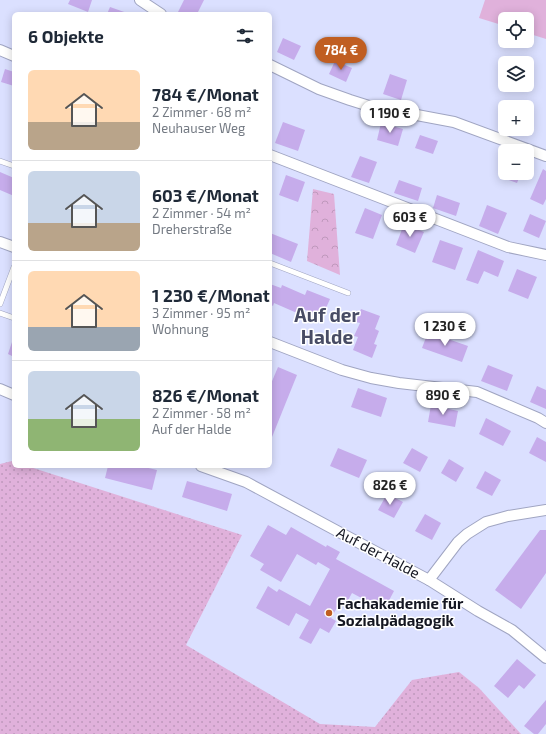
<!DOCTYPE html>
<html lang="de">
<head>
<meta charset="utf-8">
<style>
  :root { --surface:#fff; --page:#f2f2f3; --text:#1f2937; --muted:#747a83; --line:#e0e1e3; --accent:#c05e21 }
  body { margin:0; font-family:"Exo 2",sans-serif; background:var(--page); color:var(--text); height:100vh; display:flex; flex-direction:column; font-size:15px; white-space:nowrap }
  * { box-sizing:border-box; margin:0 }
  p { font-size:13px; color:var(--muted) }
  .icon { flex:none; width:22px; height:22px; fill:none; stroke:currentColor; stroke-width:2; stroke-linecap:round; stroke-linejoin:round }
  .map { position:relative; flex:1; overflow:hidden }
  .details { position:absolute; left:12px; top:12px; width:260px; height:456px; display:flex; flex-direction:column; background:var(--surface); border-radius:6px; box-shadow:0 2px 10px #0003 }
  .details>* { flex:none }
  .fabs { position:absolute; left:498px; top:12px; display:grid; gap:8px }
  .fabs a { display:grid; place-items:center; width:36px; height:36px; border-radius:6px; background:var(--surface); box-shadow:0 2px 10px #0003; font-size:20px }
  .price { position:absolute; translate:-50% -34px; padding:0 9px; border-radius:14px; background:#fff; color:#222; font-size:13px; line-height:26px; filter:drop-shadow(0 1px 2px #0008) }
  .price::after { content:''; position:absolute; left:50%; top:24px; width:12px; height:9px; margin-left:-6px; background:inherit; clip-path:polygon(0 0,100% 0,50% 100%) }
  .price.on { background:var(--accent); color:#fff }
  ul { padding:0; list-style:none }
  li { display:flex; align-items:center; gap:12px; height:100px; padding:0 16px }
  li+li { border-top:1px solid var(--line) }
  li span { display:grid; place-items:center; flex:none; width:112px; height:80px; border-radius:6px; color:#555 }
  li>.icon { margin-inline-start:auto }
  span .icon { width:48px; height:48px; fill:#fffc; stroke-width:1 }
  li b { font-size:17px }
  h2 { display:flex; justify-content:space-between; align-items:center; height:48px; padding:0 16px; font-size:17px }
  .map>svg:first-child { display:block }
  .grass { fill:url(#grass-dots) }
  .park { fill:url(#park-crowns) }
  .pitch { fill:#e0b1db }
  .building { fill:#c6aceb }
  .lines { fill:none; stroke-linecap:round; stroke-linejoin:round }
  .lane-casing { stroke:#a0a5c2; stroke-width:6 }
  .street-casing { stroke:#a0a5c2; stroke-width:12 }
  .lane { stroke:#fff; stroke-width:5 }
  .street { stroke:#fff; stroke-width:10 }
  .poi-dot { fill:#c05e21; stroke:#fff; stroke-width:1.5 }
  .labels { text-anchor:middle; stroke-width:3; stroke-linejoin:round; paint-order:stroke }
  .street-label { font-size:15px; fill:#141621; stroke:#fff }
  .poi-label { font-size:15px; font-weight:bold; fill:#141621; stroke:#fff; text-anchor:start }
  .district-label { font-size:19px; font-weight:bold; fill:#484c65; stroke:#fff }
</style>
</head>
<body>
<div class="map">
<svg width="546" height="734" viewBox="0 0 546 734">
  <defs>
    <pattern id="grass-dots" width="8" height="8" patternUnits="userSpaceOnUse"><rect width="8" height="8" fill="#e0b1db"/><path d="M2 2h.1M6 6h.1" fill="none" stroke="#bf98bc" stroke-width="1.8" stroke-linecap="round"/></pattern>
    <pattern id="park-crowns" width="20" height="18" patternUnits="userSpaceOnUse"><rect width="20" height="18" fill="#e0b1db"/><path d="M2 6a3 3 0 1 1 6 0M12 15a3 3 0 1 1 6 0" fill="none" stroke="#bf98bc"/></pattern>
  </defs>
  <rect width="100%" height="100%" fill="#dbe0ff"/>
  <!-- grass -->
  <path class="grass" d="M12,461l2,1v4h13l215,69 -56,110 134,79 55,3 37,-47 47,-8 20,16 42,46h-521v-270z"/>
  <!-- park -->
  <path class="park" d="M313,189l21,5 6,81 -33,-14z"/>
  <!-- pitch -->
  <path class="pitch" d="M485,0h61v39l-19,-6v-14h-22v7l-26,-8z"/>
  <!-- building -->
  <g class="building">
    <path d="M70,0h22l-4,12 -20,-8z"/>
    <path d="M184,0h20l-7,14h-15l-4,-2z"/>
    <path d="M110,7l20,7h-23z"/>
    <path d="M283,38l18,8 -7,14 -17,-8z"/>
    <path d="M335,61l17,7 -6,14 -17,-8z"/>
    <path d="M5,69l9,3v14l-13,-4z"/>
    <path d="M390,74l17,6 -6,20 -18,-6z"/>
    <path d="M283,122l22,8 -7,21 -23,-8z"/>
    <path d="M381,123l22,6 -5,17 -21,-6z"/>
    <path d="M420,135l18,6 -5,13 -18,-6z"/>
    <path d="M360,156l17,6 -8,21 -18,-6z"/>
    <path d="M505,164v9h16l-4,10 -17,-6z"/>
    <path d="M543,169l3,2v28l-3,6 -13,-6z"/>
    <path d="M0,172l14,6v18l-14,-6z"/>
    <path d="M286,175l19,7 -7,20 -19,-7z"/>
    <path d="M399,180l23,8 -4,13 -24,-8z"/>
    <path d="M437,195l23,8 -4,13 -23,-8z"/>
    <path d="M487,205l20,8 -9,21 -19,-8z"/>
    <path d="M365,208l17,7 -9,24 -18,-6z"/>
    <path d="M530,214l16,7 -7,17 -16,-7z"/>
    <path d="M404,224l20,8 -9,21 -19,-8z"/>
    <path d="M270,233l28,11 -7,18 -21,-9z"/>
    <path d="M440,240l23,8 -8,22 -23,-8z"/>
    <path d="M478,250l26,11 -6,16 -14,-6 -6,13 -12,-4z"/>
    <path d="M517,269l20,8 -9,22 -20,-8z"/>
    <path d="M270,284l11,4 1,-3 23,10 2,-5 23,9 -8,18 -23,-10 -2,6 -23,-10 -1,3 -3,-2z"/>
    <path d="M361,309l19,7 -5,13 4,2 -5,13 3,1 -5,13 -19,-8 5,-13 -4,-1 6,-13 -4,-1z"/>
    <path d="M428,332l40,14 -6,16 -40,-14z"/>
    <path d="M14,336v21l-6,-3z"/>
    <path d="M488,365l25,10 -6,16 -26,-10z"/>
    <path d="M278,367l19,8 -27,67v-56z"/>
    <path d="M537,386l9,4v19l-16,-7z"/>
    <path d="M358,388l29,10 -6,19 -30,-10z"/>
    <path d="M431,405l27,6 -3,16 -27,-5z"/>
    <path d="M486,418l25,13 -8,15 -24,-12z"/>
    <path d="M537,437l9,5v20l-17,-9z"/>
    <path d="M338,448l29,12 -8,18 -29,-12z"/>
    <path d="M412,448l16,9 -8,15 -17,-9z"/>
    <path d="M449,459l15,9 -8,14 -15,-9z"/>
    <path d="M108,466h32l17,4 -5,20 -47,-12z"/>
    <path d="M485,471l16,9 -9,16 -16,-8z"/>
    <path d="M187,481l45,13 -5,17 -45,-14z"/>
    <path d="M387,494l16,8 -9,16 -16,-8z"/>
    <path d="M425,514l16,9 -9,17 -17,-9z"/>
    <path d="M268,525l18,10 5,-8 35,20 1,-2 13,7 -4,7 58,32 -10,19 -32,-17 -6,11 -5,-3 -10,17 5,3 -7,12 -9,-5 -9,16 -12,-6 10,-18 -13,-7 -7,13 -33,-18 12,-22 9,6 2,-3 31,17 20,-37 -12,-7 -2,3 -19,-11 -16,28 -21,-12 4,-6 -14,-8z"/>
    <path d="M540,530h6v43l-25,36 -26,-19z"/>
    <path d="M517,659l19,16 -12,14 -5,-4 -11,13 -14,-12z"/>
    <path d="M546,700v24l-8,10h-4l-10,-8z"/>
  </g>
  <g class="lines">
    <!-- lane casing -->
    <g class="lane-casing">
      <g id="lane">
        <path d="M0,161l14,5"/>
        <path d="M270,263l78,30"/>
        <path d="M0,304l14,-37"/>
        <path d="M0,313l14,5"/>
      </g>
    </g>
    <!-- street casing -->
    <g class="street-casing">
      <g id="street">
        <path d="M140,0l21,14"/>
        <path d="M0,50l14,6"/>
        <path d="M270,65l49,24 31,11 19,6 85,16 92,34"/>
        <path d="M270,155l238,92 38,8"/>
        <path d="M0,242l14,5"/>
        <path d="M270,342l72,28 29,8 28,5 78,9 61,26 8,5"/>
        <path d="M0,389l14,6"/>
        <path d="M201,466l45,16 132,71 51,27 49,31 34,19 34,28"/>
        <path d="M429,580l29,-38 9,-8 19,-12 22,-6 38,-6"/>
      </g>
    </g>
    <!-- lane -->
    <use href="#lane" class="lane"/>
    <!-- street -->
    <use href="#street" class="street"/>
  </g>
  <!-- markers -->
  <circle class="poi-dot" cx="329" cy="613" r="4"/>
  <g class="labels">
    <!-- street labels -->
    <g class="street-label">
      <text transform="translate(378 553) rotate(28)" y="5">Auf der Halde</text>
    </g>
    <!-- poi labels -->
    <g class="poi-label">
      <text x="337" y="609">Fachakademie für<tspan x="337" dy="17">Sozialpädagogik</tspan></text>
    </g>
    <!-- district labels -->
    <g class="district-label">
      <text x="327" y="322">Auf der<tspan x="327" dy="22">Halde</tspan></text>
    </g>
  </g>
</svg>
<div class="fabs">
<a><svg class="icon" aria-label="locate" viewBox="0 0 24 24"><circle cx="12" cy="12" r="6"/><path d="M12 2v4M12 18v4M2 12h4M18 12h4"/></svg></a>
<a><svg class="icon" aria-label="layers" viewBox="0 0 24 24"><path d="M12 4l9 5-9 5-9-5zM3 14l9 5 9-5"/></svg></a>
<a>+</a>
<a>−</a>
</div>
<b class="price on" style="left:341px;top:71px">784 €</b>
<b class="price" style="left:390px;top:134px">1 190 €</b>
<b class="price" style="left:410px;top:238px">603 €</b>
<b class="price" style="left:445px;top:347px">1 230 €</b>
<b class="price" style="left:443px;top:416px">890 €</b>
<b class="price" style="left:390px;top:506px">826 €</b>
<section class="details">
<h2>6 Objekte<svg class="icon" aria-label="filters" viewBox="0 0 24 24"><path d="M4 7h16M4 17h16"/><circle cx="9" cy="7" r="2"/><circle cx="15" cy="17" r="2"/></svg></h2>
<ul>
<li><span style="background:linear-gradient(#ffd9b3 65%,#b9a48a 0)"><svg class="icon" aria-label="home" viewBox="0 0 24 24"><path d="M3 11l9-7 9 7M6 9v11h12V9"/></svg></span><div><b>784 €/Monat</b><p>2 Zimmer · 68 m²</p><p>Neuhauser Weg</p></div></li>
<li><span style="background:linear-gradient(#c9d6e8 65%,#b9a48a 0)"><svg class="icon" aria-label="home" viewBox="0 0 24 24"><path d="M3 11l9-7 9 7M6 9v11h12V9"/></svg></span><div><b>603 €/Monat</b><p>2 Zimmer · 54 m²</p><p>Dreherstraße</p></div></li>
<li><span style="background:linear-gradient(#ffd9b3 70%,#9aa5b1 0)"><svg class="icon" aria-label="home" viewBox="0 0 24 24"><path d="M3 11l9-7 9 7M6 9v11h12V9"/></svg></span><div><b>1 230 €/Monat</b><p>3 Zimmer · 95 m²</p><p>Wohnung</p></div></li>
<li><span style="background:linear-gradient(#c9d6e8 60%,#8fb573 0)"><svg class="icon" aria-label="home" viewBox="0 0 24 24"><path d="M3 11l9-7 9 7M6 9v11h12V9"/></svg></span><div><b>826 €/Monat</b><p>2 Zimmer · 58 m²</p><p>Auf der Halde</p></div></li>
</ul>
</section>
</div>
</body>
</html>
